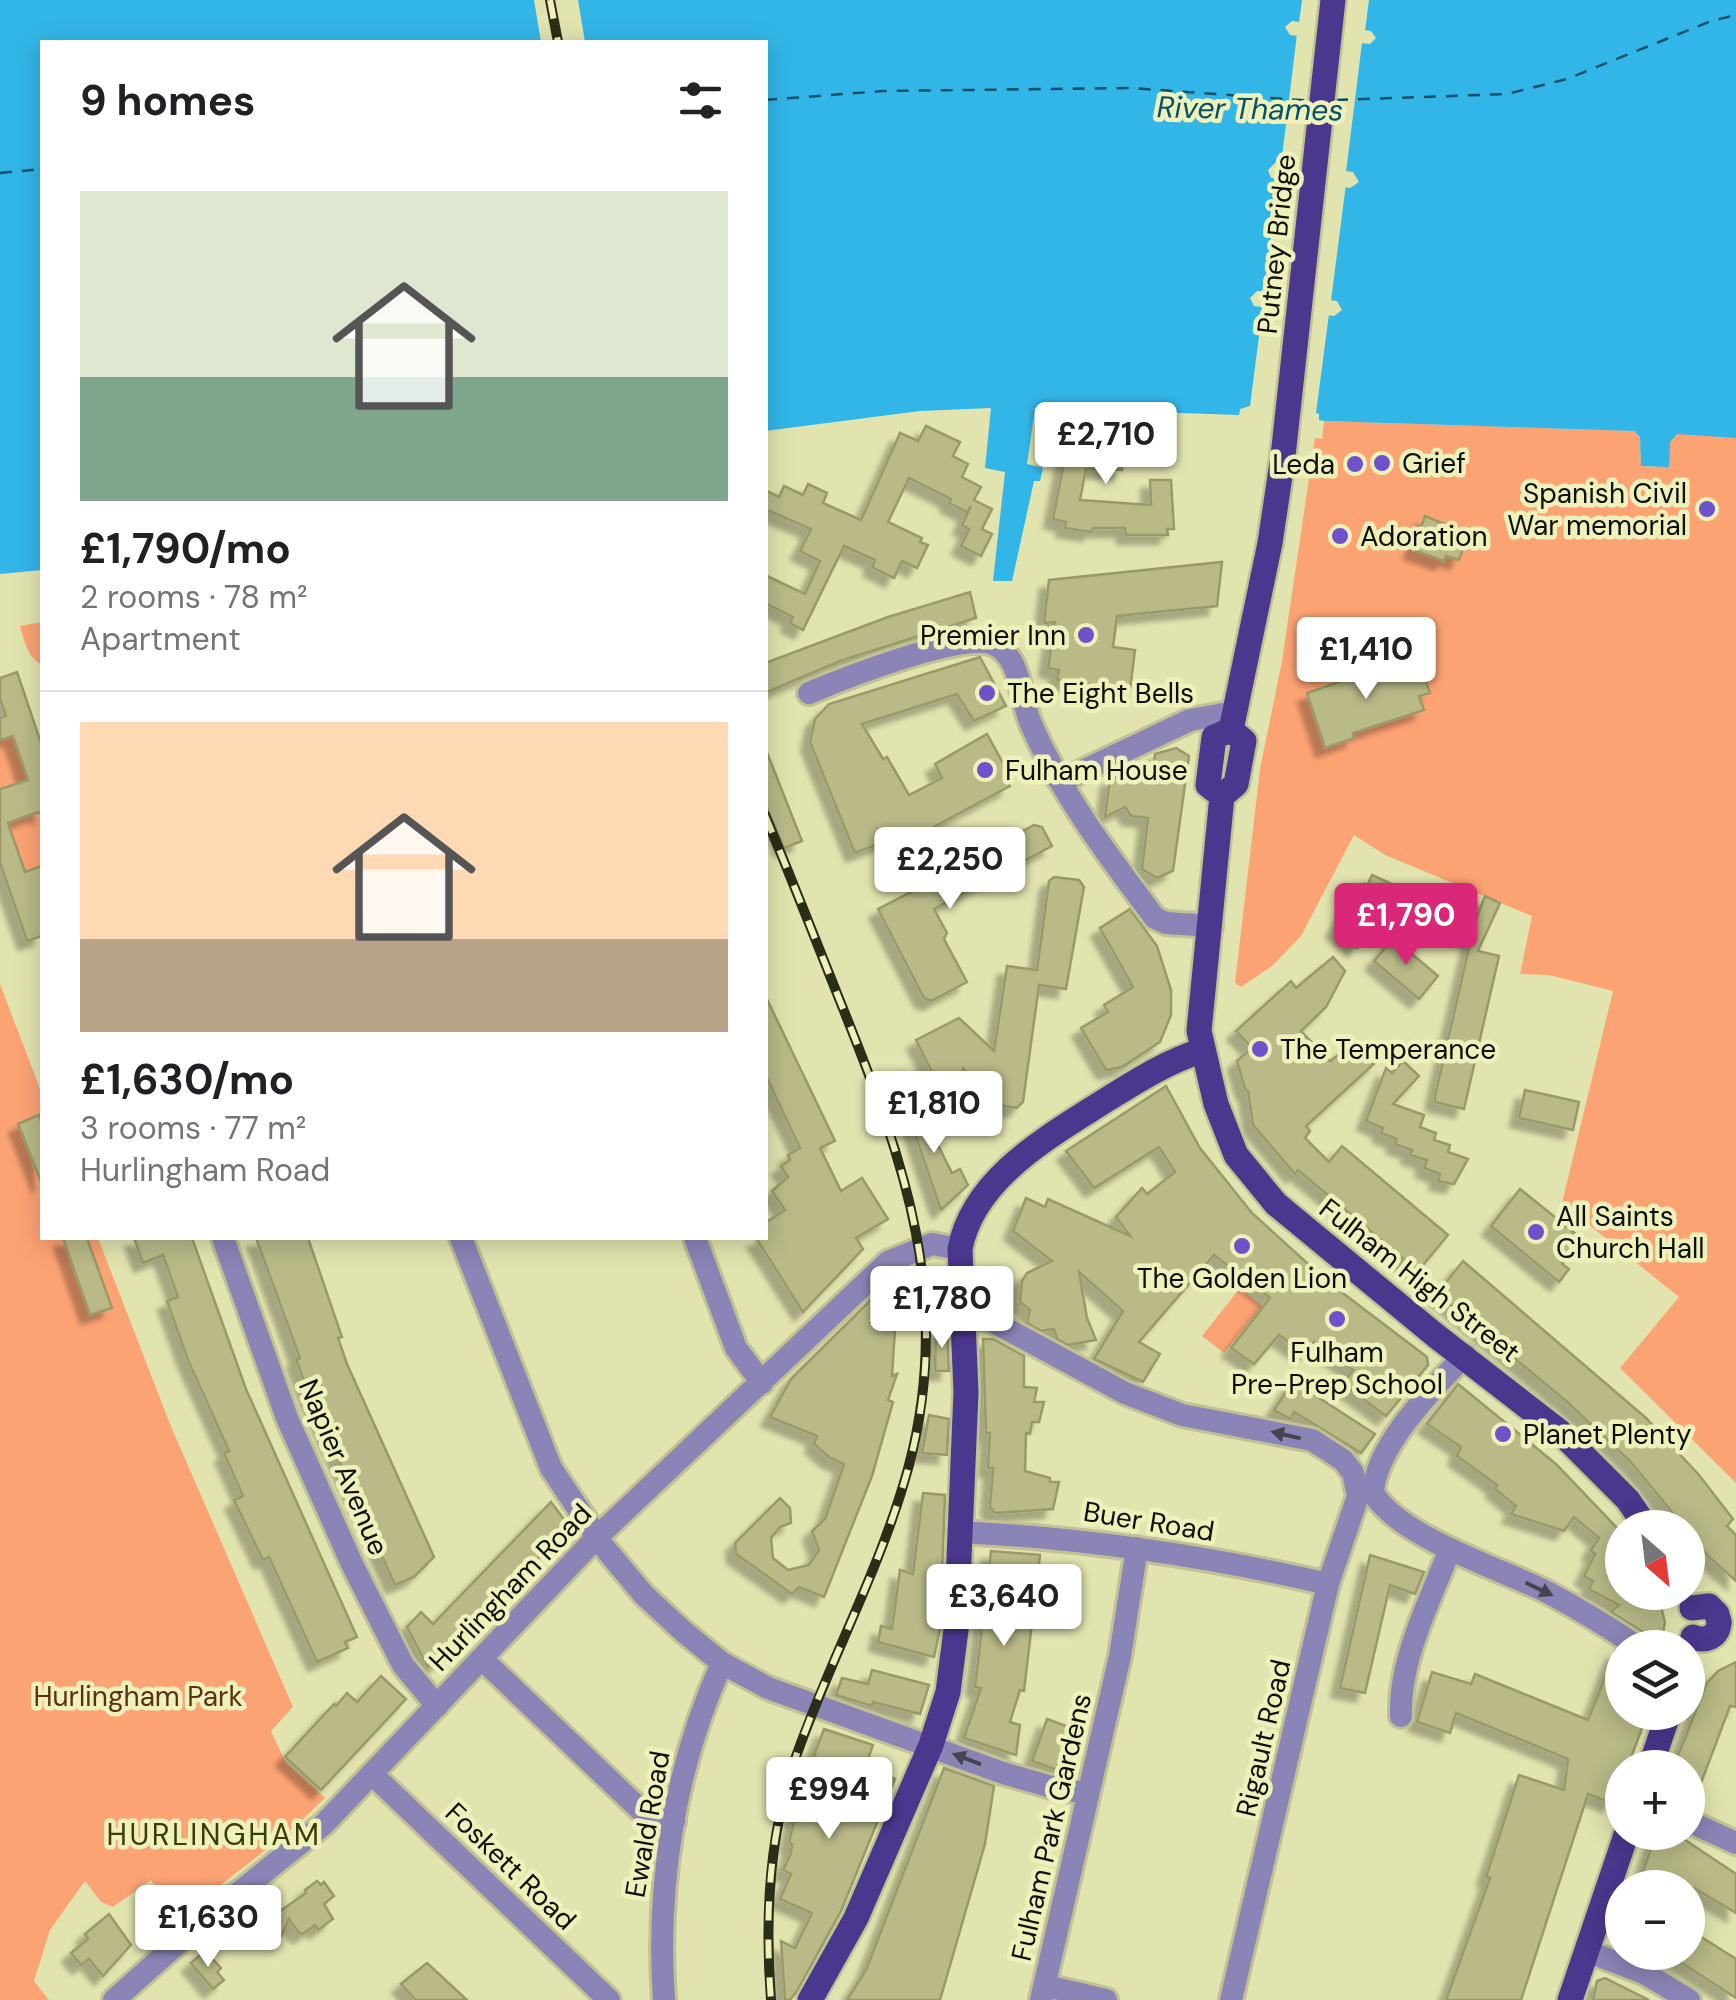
<!DOCTYPE html>
<html lang="en">
<head>
<meta charset="utf-8">
<style>
  :root { --surface:#fff; --page:#f6f6f6; --text:#202124; --muted:#757577; --line:#e0e0e0; --accent:#db2777 }
  body { margin:0; font-family:"DM Sans",sans-serif; background:var(--page); color:var(--text); height:100vh; display:flex; flex-direction:column; font-size:38px; white-space:nowrap }
  * { box-sizing:border-box; margin:0 }
  p { font-size:32px; color:var(--muted) }
  .icon { flex:none; width:55px; height:55px; fill:none; stroke:currentColor; stroke-width:2; stroke-linecap:round; stroke-linejoin:round }
  .map { position:relative; flex:1; overflow:hidden }
  .details { position:absolute; left:40px; top:40px; width:728px; height:1200px; display:flex; flex-direction:column; background:var(--surface); border-radius:0px; box-shadow:0 5px 25px #0003 }
  .details>* { flex:none }
  .needle { width:65px; rotate:152deg }
  .buttons { position:absolute; left:1605px; top:1510px; display:grid; gap:20px }
  .buttons a { display:grid; place-items:center; width:100px; height:100px; border-radius:50%; background:var(--surface); box-shadow:0 5px 25px #0003; font-size:50px }
  .price { position:absolute; translate:-50% -85px; padding:0 22px; border-radius:10px; background:#fff; color:#222; font-size:32px; line-height:65px; filter:drop-shadow(0 2px 5px #0008) }
  .price::after { content:''; position:absolute; left:50%; top:60px; width:30px; height:22px; margin-left:-15px; background:inherit; clip-path:polygon(0 0,100% 0,50% 100%) }
  .price.current { background:var(--accent); color:#fff }
  ul { padding:0; list-style:none }
  li { display:grid; align-content:center; gap:20px; height:530px; padding:0 40px }
  li+li { border-top:2px solid var(--line) }
  li span { display:grid; place-items:center; height:310px; border-radius:0px; color:#555 }
  li>.icon { margin-inline-start:auto }
  span .icon { width:180px; height:180px; fill:#fffc; stroke-width:1 }
  li b { font-size:42px }
  h2 { display:flex; justify-content:space-between; align-items:center; height:120px; padding:0 40px; font-size:42px }
  .map>svg:first-child { display:block }
  .green { fill:#fca373 }
  .water { fill:#32b6e8; fill-rule:evenodd }
  .pier { fill:#e2e4af }
  .lines { fill:none; stroke-linecap:round; stroke-linejoin:round }
  .ferry { stroke:#06506a; stroke-width:2.5; stroke-dasharray:12 10; stroke-linecap:butt }
  .building { fill:#b9ba87; stroke:#999a68; stroke-width:2.5; filter:url(#shadow) }
  .minor-casing { stroke:#c0c293; stroke-width:28 }
  .major-casing { stroke:#c0c293; stroke-width:30 }
  .minor { stroke:#8b85b7; stroke-width:22 }
  .major { stroke:#4a378e; stroke-width:25 }
  .rail-casing { stroke:#2c2d18; stroke-width:10 }
  .rail { stroke:#eff1bb; stroke-width:6; stroke-dasharray:19; stroke-linecap:butt }
  .oneway { fill:#474452 }
  .poi-dot { fill:#6d52cb; stroke:#eff1bb; stroke-width:4 }
  .labels { text-anchor:middle; stroke-width:9; stroke-linejoin:round; paint-order:stroke }
  .street-label { font-size:28px; fill:#0f0f00; stroke:#eff1bb }
  .poi-label { font-size:28px; fill:#0f0f00; stroke:#eff1bb; text-anchor:start }
  .park-label { font-size:28px; fill:#5c2f13; stroke:#eff1bb }
  .water-label { font-size:30px; font-style:italic; fill:#06506a; stroke:#eff1bb }
  .neighbourhood-label { font-size:30px; letter-spacing:2.5px; fill:#3c3c07; stroke:#eff1bb }
</style>
</head>
<body>
<div class="map">
<svg width="1736" height="2000" viewBox="0 0 1736 2000">
  <defs>
    <filter id="shadow"><feDropShadow dx="-9" dy="9" stdDeviation="2.5" flood-color="#0004"/></filter>
  </defs>
  <rect width="100%" height="100%" fill="#e2e4af"/>
  <!-- green -->
  <g class="green">
    <path d="M1736,418v1065l-116,-115 59,-71 -117,-94 51,-212 -64,-16 -29,-1 12,-58 -147,-61 -31,-20 -53,101 -29,30 -31,21 -6,-4 25,-214 22,-108 33,-223 7,1 2,-18 310,10 6,6 1,29 14,1 19,-42z"/>
    <path d="M42,622v43c-14,-8 -18,-24 -22,-39z"/>
    <path d="M13,736l15,44 -28,9v-49z"/>
    <path d="M40,812l2,54 -17,6 -17,-49z"/>
    <path d="M0,984l42,110v144h56l72,186 123,283 -22,24 15,32 39,35 -30,29 -118,92 -26,-39 -38,27 -12,-5 -16,-21 -35,49 -16,51 15,19h-49z"/>
    <path d="M1240,1288l22,18 -38,47 -22,-17z"/>
  </g>
  <!-- water -->
  <path class="water" d="M0,0h1736v438l-59,-4 -7,8 -1,25 -28,-1 -1,-29 -6,-6 -310,-10h-5v-7l-78,-5 -2,6 -204,-7 -8,56 16,4 -3,13h-6l-22,100h-19l12,-109 -20,-4 6,-60 -71,3 -155,20v-389h-723v528l-42,4zM1292,21l79,10 5,7 -6,6 -80,-9 -5,-8zM1275,163l78,9 6,10 -9,6 -79,-10 -3,-8zM1257,291l80,10 5,9 -8,6 -80,-10 -4,-8z"/>
  <!-- pier -->
  <g class="pier">
    <path d="M534,0h44l7,42h-44z"/>
    <path d="M1302,0h67l-4,31 3,4 -74,-9 5,-3z"/>
    <path d="M1294,30l73,9v4h-5l-16,129 3,5 -73,-9 5,-3 16,-131z"/>
    <path d="M1275,173l73,10 -2,1 -15,117 3,5 -74,-9 4,-4 15,-116z"/>
    <path d="M1259,302l74,9 -4,3 -13,99 3,1v6l5,1 -1,5 -7,-2 -2,-5 -70,-4 -5,5 1,-11 10,-3 13,-101z"/>
  </g>
  <g class="lines">
    <!-- ferry -->
    <g class="ferry">
      <path d="M765,100l118,-9 248,-3 182,13"/>
      <path d="M1336,100l171,-6 60,-15 144,-58 25,-6"/>
      <path d="M0,173l42,-4"/>
    </g>
  </g>
  <!-- building -->
  <g class="building">
    <path d="M1061,423h38v7l24,1 -1,39 -36,-1 -6,31 71,5 -1,-25h21l3,49h-7l1,6h-42l-1,-7h-32l-1,4 -27,-4 1,-6 -13,-3 14,-73h-4z"/>
    <path d="M926,426l34,16 -7,14 15,8 -6,13 19,10 -7,13 18,9 -10,20 10,5 -11,22 -20,-10 8,-17 -7,-4 9,-19 -4,6 -18,-9 2,-4 -42,-21 -21,44 34,16 -2,4 8,3 -11,23 -15,-7 -8,17 -22,-11 3,-7 -31,-14 -41,84 -13,-7 3,-6 -28,-14v-28l40,19 15,-33 -20,-10 11,-22 -46,-20v-19l14,7 5,-11 19,9 5,-11 19,9 -4,10 38,17 39,-87 18,8z"/>
    <path d="M1425,516l43,18 -9,26 -13,-4 -2,5 -31,-11z"/>
    <path d="M1222,562l-5,44 -100,10 -4,31 22,3 -5,40 -73,-10 2,-10 -11,-2 7,-46 -11,1 5,-43z"/>
    <path d="M970,592l6,26 -136,43 -75,32v-30l123,-46z"/>
    <path d="M980,657l26,49 -32,15 -17,-27 -95,30 21,35 4,-2 22,38 33,-17 -7,-14 52,-30 22,40 -4,3 5,9 -112,60 -4,-8 -39,15 -45,-111 5,-23 14,-15z"/>
    <path d="M1398,662l5,16 19,-7 8,22 -11,3 5,14 -71,23 1,5 -29,10 -18,-55z"/>
    <path d="M17,672l25,74v69l-4,-3 -30,11 17,49 17,-6v70l-15,5 -27,-78v-74l28,-9 -15,-44 -13,4v-22l6,-2 -6,-17v-21z"/>
    <path d="M1176,748l13,8 -16,115 -16,7 -15,-9 6,-51 -17,-2 -6,-9 -20,10 5,-40 42,4 3,-27z"/>
    <path d="M766,750l36,91 -18,7 -19,-45z"/>
    <path d="M1034,825l8,2 10,19 -118,63 13,24 -3,6 23,43 -36,19 -7,-3 -46,-89 43,-22 6,3 13,-7 3,-9z"/>
    <path d="M1372,875l103,47 10,-26 15,7 -22,48 21,5 -35,153 -29,-7v-6l37,-161 -2,3 -105,-48z"/>
    <path d="M1054,877l25,3 5,7 -18,102 -27,-4 -16,117 -6,6 -25,-4 -29,-36 -4,28 -6,6 -8,-4 -29,-58 43,-22 35,33 13,-85 30,4 12,-89z"/>
    <path d="M1350,902l22,18 -15,28 -22,-19z"/>
    <path d="M1130,909l27,37 14,44v25l-11,27 -38,25 -16,3 -25,-42 27,-16 -4,-7 29,-18 -33,-59z"/>
    <path d="M1393,938l45,38 -19,23 -45,-38z"/>
    <path d="M1333,957l12,14 -19,36 -25,24 29,30 24,-18 23,18 -71,65 4,5 -5,7 24,24 13,-16 106,89 -30,36 -120,-101 -3,4 -42,-49 -5,-34 -3,-2 -8,-28 15,-13 -16,-17 55,-50 5,7z"/>
    <path d="M765,995l70,146 -15,7 21,43 21,-13 26,41 -32,19 7,11 -60,63 -47,-74h9v-15l20,-13 -13,-19 16,-14 -7,-11 9,-6 -2,-5 12,-7 -35,-74z"/>
    <path d="M1403,1061l16,15 -26,28 31,11 -4,12 16,6 -2,7 16,5 -2,7 20,7 -14,25 -16,-3 2,-7 -16,-6 3,-8 -17,-5 2,-5 -17,-6 2,-5 -16,-6 2,-5 -17,-7 20,-53 6,5z"/>
    <path d="M1166,1086l34,62 52,65 75,68 100,76 1,8 -42,51 -43,-32 10,-14 -39,-28 -10,12 -25,-19 -25,29 -23,-16 39,-50 -56,-43 -75,87 21,12 -17,28 -49,-23 29,-48 -44,-39 8,46 9,22 -28,5 -11,-6 -3,-10 -13,2 -14,-8 3,-13 -10,-8 2,-21 5,-8 25,-12 -39,-30 13,-33 19,9 3,-8 82,37 -14,-19 26,-29 5,6 28,-22 -16,-25 -65,41 -28,-37z"/>
    <path d="M910,1089l42,84 8,-4 8,16 -27,25 -40,-117z"/>
    <path d="M1525,1090l54,12 -6,28 -54,-12z"/>
    <path d="M39,1115l3,9v60l-24,-60z"/>
    <path d="M1520,1189l62,50 -20,25 7,5 -10,13 -68,-56z"/>
    <path d="M63,1238h24l25,70 -22,7z"/>
    <path d="M134,1238h58l54,151 111,248 -12,5 3,6 -31,14 -48,-105 -6,3 -29,-60 9,-4 -19,-43 5,-2 -41,-91 -21,-59 11,-4 -15,-42 -20,8z"/>
    <path d="M256,1238h52l34,99 -4,1 9,26 87,193 -20,20 -19,8 -85,-188 -14,-38 4,-1z"/>
    <path d="M1463,1261l183,157 53,57 34,44 -6,7 9,9v46l-27,-24 -79,-96 -64,-60 -129,-107z"/>
    <path d="M892,1279l3,50 -3,47 5,-2 -9,26 5,2 -21,74 -48,121 -25,-10 -7,7 -56,-40 -1,-11 45,-45 10,10 1,15 -11,4 -9,11 2,20 15,12 21,-5 10,-15 -7,-19 13,-12 19,-55 -14,-6 -16,-14 3,-8 -47,-19 21,-38z"/>
    <path d="M936,1330h11l2,41h-14z"/>
    <path d="M983,1339h10l31,17v31l13,1 -3,14h10l-5,20h-7l-2,12 -4,-1 -1,38 25,7v4h9l-6,27 -58,4 -5,-6 3,-39h-5l2,-35h-4z"/>
    <path d="M1293,1381l82,53 -14,19 -67,-41 -4,7 -16,-9z"/>
    <path d="M1458,1384l98,80 64,67 2,61h35l8,30 -5,26 -12,-13 -37,-23 8,-7 -30,-16 4,-8 -9,-5 11,-22 -4,-4 8,-12 -25,-21 -10,14 -53,-17 5,-8 -21,-17 2,-4 -40,-29 4,-9 -34,-23z"/>
    <path d="M929,1415l20,4 -2,36 -25,-2z"/>
    <path d="M923,1493l22,2 -5,134 -6,28 -56,-15 3,-16 11,3 8,-59 13,4z"/>
    <path d="M551,1502l18,24 -132,138 -3,-3 -6,6 -21,-40 14,-15 12,12z"/>
    <path d="M991,1551l49,4 -16,136 -4,-1 -10,32 10,3 -4,30 -52,-17 17,-50 -6,-1z"/>
    <path d="M1370,1555l54,17 -9,22 -25,-9 -25,108 -25,-5z"/>
    <path d="M1616,1650l6,4v58h24l-5,19 -14,37h-5v9l-10,26 -24,-9 -67,206h-75l44,-122 -4,-1 33,-102 45,15 4,-31 -112,-46 -6,20 -33,-11 15,-50 39,12 4,-10 113,46z"/>
    <path d="M1736,1662v45l-6,-1 -38,101 -4,-1v-38h-15l34,-85 11,-12z"/>
    <path d="M872,1670l57,15 -9,29 -47,-12 -1,4 -36,-11 6,-17 26,6z"/>
    <path d="M381,1676l25,23 -85,91 -36,-33 49,-53 2,2 11,-13 10,9z"/>
    <path d="M1047,1719l22,8 -5,16 14,5 -9,26 -37,-13z"/>
    <path d="M824,1729l49,16 -8,22 30,12 -54,132 -44,80 -7,9h-5l-4,-59 14,7 17,-35 -32,-14 11,-25 -8,-4 8,-17 1,-9 -3,-1 13,-56z"/>
    <path d="M944,1768l50,18 -9,58 -45,156h-93l19,-30z"/>
    <path d="M1657,1832l28,8 51,34v39l-42,-25h-57z"/>
    <path d="M317,1881l4,4 3,-3 10,14 -10,8 9,15 -15,11 -3,-5 -12,9 -4,-1 -10,-14 -9,20 -12,-5 -8,-9 46,-32 -1,-3z"/>
    <path d="M109,1914l22,31 -28,31 -14,-17 -8,6 -10,-12 17,-14 -3,-5z"/>
    <path d="M1695,1933l41,26v39l-71,-46h23v-7z"/>
    <path d="M205,1951l16,17 -4,4 7,8 -11,9 -22,-26z"/>
    <path d="M427,1963l27,25 13,12h-51l-15,-16z"/>
    <path d="M1605,1978l44,22h-56l4,-19z"/>
  </g>
  <g class="lines">
    <!-- minor casing -->
    <g class="minor-casing">
      <g id="minor">
        <path d="M809,693c33,-14 154,-62 184,-49 29,13 27,55 38,80 31,71 78,133 124,194l11,5 45,3"/>
        <path d="M1058,779l12,-2 120,-57 45,-8"/>
        <path d="M223,1238l64,180 65,146 51,101 34,41"/>
        <path d="M461,1238l90,230 52,78 41,49 40,37 38,31 46,25 235,85 52,15 32,5"/>
        <path d="M695,1238l41,110 26,35"/>
        <path d="M963,1314l27,6 135,73 57,22 130,25 31,20 10,13 5,23 -30,88 -97,416"/>
        <path d="M1465,1355c-33,35 -89,90 -92,138 28,45 126,75 174,99 32,17 63,36 93,56"/>
        <path d="M959,1532c124,6 248,24 369,52"/>
        <path d="M483,1660l164,156 11,4 16,1"/>
        <path d="M1401,1716c-2,-57 29,-115 49,-167"/>
        <path d="M373,1775l236,225"/>
        <path d="M1688,1821l48,22"/>
        <path d="M1586,1951l58,22 45,27"/>
        <path d="M1046,1986l60,14"/>
        <path d="M114,2000l81,-72 129,-104 273,-287 291,-275 44,-18 28,5"/>
        <path d="M664,2000c-8,-115 10,-231 58,-337"/>
        <path d="M1041,2000l79,-344 17,-108"/>
      </g>
    </g>
    <!-- major casing -->
    <g class="major-casing">
      <g id="major">
        <path d="M1231,730l13,11 -8,43 -14,12 -23,235 17,73 20,51 40,49 159,131 125,97 68,68 19,28"/>
        <path d="M1231,730l39,-187 13,-87 50,-456"/>
        <path d="M1222,796l-14,-11 6,-48 17,-7"/>
        <path d="M1692,1608l17,-2 8,8 2,8"/>
        <path d="M1693,1637c12,5 26,0 26,-15"/>
        <path d="M1650,1768l19,-56"/>
        <path d="M810,2000l46,-82 75,-173 17,-53 8,-62 10,-238 -6,-143c13,-71 90,-113 146,-149 31,-19 60,-38 95,-49"/>
        <path d="M1570,2000l57,-168"/>
      </g>
    </g>
    <!-- minor -->
    <use href="#minor" class="minor"/>
    <!-- major -->
    <use href="#major" class="major"/>
    <!-- rail casing -->
    <g class="rail-casing">
      <g id="rail">
        <path d="M550,0l8,42"/>
        <path d="M765,815c27,65 53,131 79,196 61,152 109,288 65,454 -28,105 -83,201 -117,303 -24,75 -27,154 -21,232"/>
      </g>
    </g>
    <!-- rail -->
    <use href="#rail" class="rail"/>
  </g>
  <!-- one-way arrows -->
  <defs><path id="oneway-solid" d="M-6-.8H1V-3.2L6.5 0L1 3.2V.8H-6Z" transform="scale(2.5)"/></defs>
  <g class="oneway">
    <use href="#oneway-solid" transform="translate(1286 1435) rotate(-167)"/>
    <use href="#oneway-solid" transform="translate(1539 1589) rotate(26)"/>
    <use href="#oneway-solid" transform="translate(967 1759) rotate(-159)"/>
  </g>
  <!-- markers -->
  <g class="poi-dot">
    <circle cx="1382" cy="463" r="10"/>
    <circle cx="1355" cy="464" r="10"/>
    <circle cx="1707" cy="509" r="10"/>
    <circle cx="1340" cy="536" r="10"/>
    <circle cx="1086" cy="635" r="10"/>
    <circle cx="987" cy="693" r="10"/>
    <circle cx="985" cy="770" r="10"/>
    <circle cx="1260" cy="1049" r="10"/>
    <circle cx="1536" cy="1232" r="10"/>
    <circle cx="1242" cy="1246" r="10"/>
    <circle cx="1337" cy="1319" r="10"/>
    <circle cx="1503" cy="1434" r="10"/>
  </g>
  <g class="labels">
    <!-- street labels -->
    <g class="street-label">
      <text transform="translate(1276 244) rotate(-84)" y="10">Putney Bridge</text>
      <text transform="translate(1420 1280) rotate(38)" y="10">Fulham High Street</text>
      <text transform="translate(344 1467) rotate(67)" y="10">Napier Avenue</text>
      <text transform="translate(1149 1521) rotate(9)" y="10">Buer Road</text>
      <text transform="translate(510 1587) rotate(-46)" y="10">Hurlingham Road</text>
      <text transform="translate(1263 1738) rotate(-77)" y="10">Rigault Road</text>
      <text transform="translate(647 1824) rotate(-80)" y="10">Ewald Road</text>
      <text transform="translate(1051 1827) rotate(-77)" y="10">Fulham Park Gardens</text>
      <text transform="translate(511 1866) rotate(44)" y="10">Foskett Road</text>
    </g>
    <!-- poi labels -->
    <g class="poi-label">
      <text x="1402" y="473">Grief</text>
      <text x="1335" y="474" text-anchor="end">Leda</text>
      <text x="1687" y="503" text-anchor="end">Spanish Civil<tspan x="1687" dy="32">War memorial</tspan></text>
      <text x="1360" y="546">Adoration</text>
      <text x="1066" y="645" text-anchor="end">Premier Inn</text>
      <text x="1007" y="703">The Eight Bells</text>
      <text x="1005" y="780">Fulham House</text>
      <text x="1280" y="1059">The Temperance</text>
      <text x="1556" y="1226">All Saints<tspan x="1556" dy="32">Church Hall</tspan></text>
      <text x="1242" y="1288" text-anchor="middle">The Golden Lion</text>
      <text x="1337" y="1362" text-anchor="middle">Fulham<tspan x="1337" dy="32">Pre-Prep School</tspan></text>
      <text x="1523" y="1444">Planet Plenty</text>
    </g>
    <!-- park labels -->
    <g class="park-label">
      <text x="138" y="1706">Hurlingham Park</text>
    </g>
    <!-- water labels -->
    <g class="water-label">
      <text transform="translate(1250 109) rotate(1)" y="10">River Thames</text>
    </g>
    <!-- neighbourhood labels -->
    <g class="neighbourhood-label">
      <text x="214" y="1845">HURLINGHAM</text>
    </g>
  </g>
</svg>
<div class="buttons">
<a><svg class="needle" viewBox="-14 -14 28 28"><path d="M0-13l5 13h-10z" fill="#e53935"/><path d="M0 13l5-13h-10z" fill="#757577"/></svg></a>
<a><svg class="icon" aria-label="layers" viewBox="0 0 24 24"><path d="M12 4l9 5-9 5-9-5zM3 14l9 5 9-5"/></svg></a>
<a>+</a>
<a>−</a>
</div>
<b class="price" style="left:1106px;top:487px">£2,710</b>
<b class="price" style="left:1366px;top:702px">£1,410</b>
<b class="price" style="left:950px;top:912px">£2,250</b>
<b class="price current" style="left:1406px;top:968px">£1,790</b>
<b class="price" style="left:934px;top:1156px">£1,810</b>
<b class="price" style="left:942px;top:1351px">£1,780</b>
<b class="price" style="left:1004px;top:1649px">£3,640</b>
<b class="price" style="left:829px;top:1842px">£994</b>
<b class="price" style="left:208px;top:1970px">£1,630</b>
<section class="details">
<h2>9 homes<svg class="icon" aria-label="filters" viewBox="0 0 24 24"><path d="M4 7h16M4 17h16"/><circle cx="9" cy="7" r="2"/><circle cx="15" cy="17" r="2"/></svg></h2>
<ul>
<li><span style="background:linear-gradient(#dfe7d0 60%,#7fa58c 0)"><svg class="icon" aria-label="home" viewBox="0 0 24 24"><path d="M3 11l9-7 9 7M6 9v11h12V9"/></svg></span><div><b>£1,790/mo</b><p>2 rooms · 78 m²</p><p>Apartment</p></div></li>
<li><span style="background:linear-gradient(#ffd9b3 70%,#b9a48a 0)"><svg class="icon" aria-label="home" viewBox="0 0 24 24"><path d="M3 11l9-7 9 7M6 9v11h12V9"/></svg></span><div><b>£1,630/mo</b><p>3 rooms · 77 m²</p><p>Hurlingham Road</p></div></li>
</ul>
</section>
</div>
</body>
</html>
